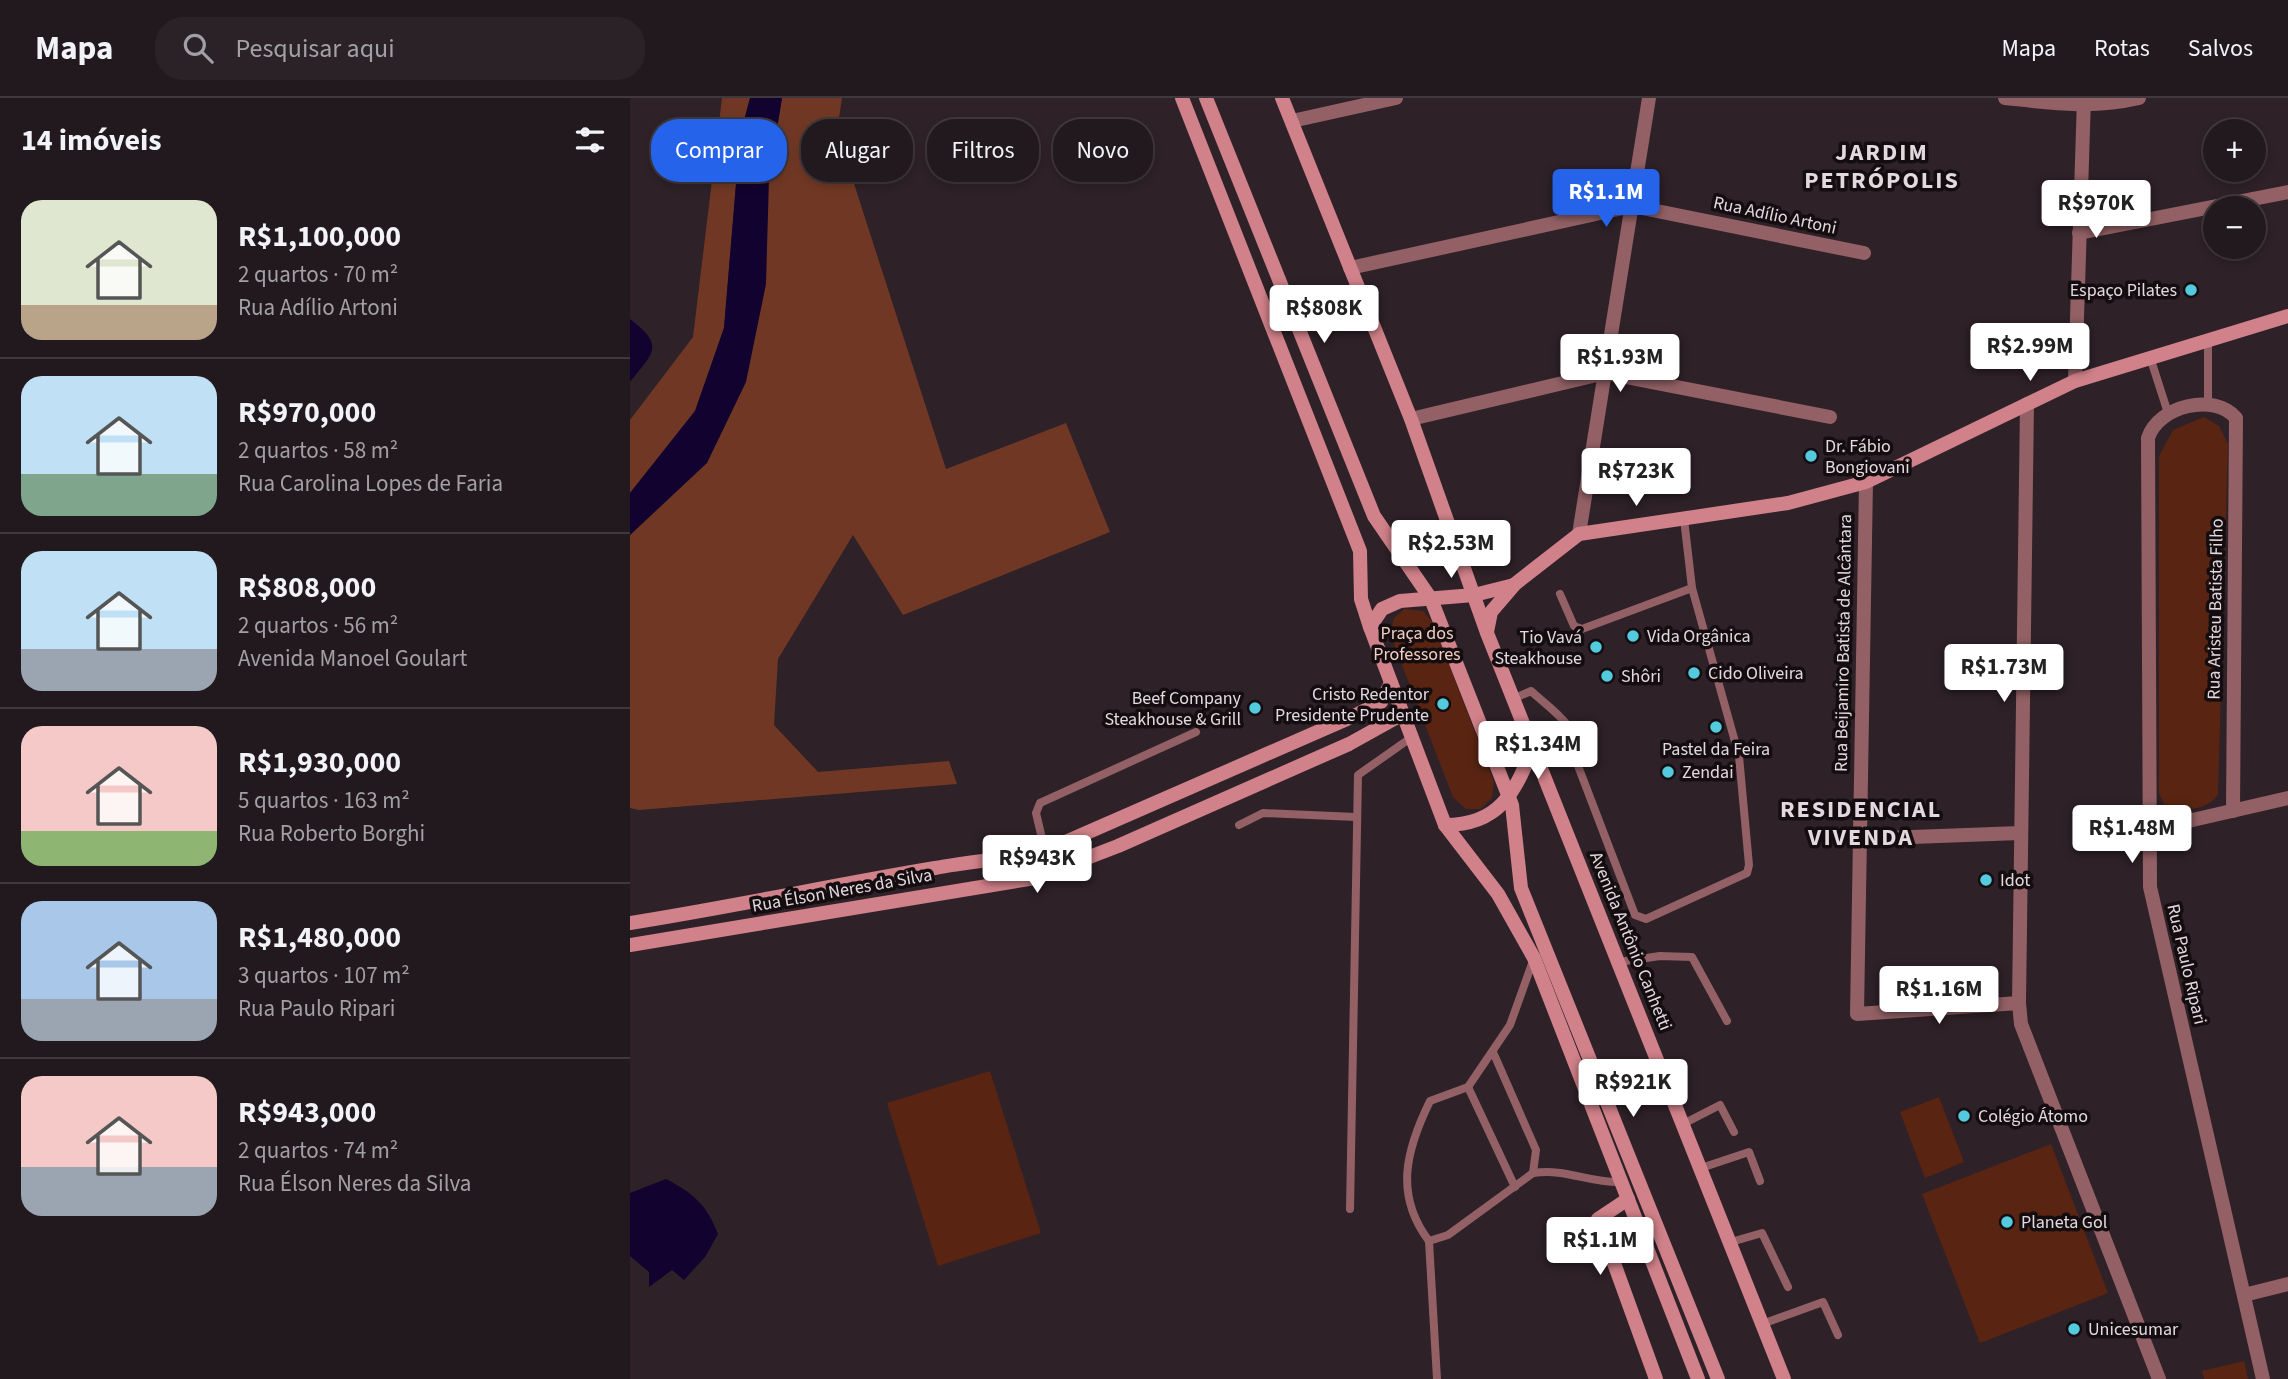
<!DOCTYPE html>
<html lang="pt">
<head>
<meta charset="utf-8">
<style>
  :root { --surface:#22191e; --page:#2a2227; --text:#f1f3f6; --muted:#a2a0a4; --line:#3f383c; --accent:#2563eb }
  body { margin:0; font-family:"Source Sans 3",sans-serif; background:var(--page); color:var(--text); height:100vh; display:flex; flex-direction:column; font-size:26px; white-space:nowrap }
  * { box-sizing:border-box; margin:0 }
  p { font-size:23px; color:var(--muted) }
  .icon { flex:none; width:38px; height:38px; fill:none; stroke:currentColor; stroke-width:2; stroke-linecap:round; stroke-linejoin:round }
  .map { position:relative; flex:1; overflow:hidden }
  .drawer { display:flex; flex-direction:column; background:var(--surface); width:630px }
  .drawer>* { flex:none }
  .top-card { position:absolute; left:21px; top:21px; width:665px; height:63px; display:flex; gap:14px }
  .tools { position:absolute; left:1573px; top:21px; display:grid; gap:14px }
  .tools a { display:grid; place-items:center; width:63px; height:63px; border-radius:50%; background:var(--surface); box-shadow:0 4px 10px #0003,0 0 0 2px var(--line); font-size:35px }
  .price { position:absolute; translate:-50% -60px; padding:0 16px; border-radius:7px; background:#fff; color:#222; font-size:23px; line-height:46px; filter:drop-shadow(0 2px 4px #0008) }
  .price::after { content:''; position:absolute; left:50%; top:42px; width:21px; height:16px; margin-left:-10px; background:inherit; clip-path:polygon(0 0,100% 0,50% 100%) }
  .price.current { background:var(--accent); color:#fff }
  ul { padding:0; list-style:none }
  li { display:flex; align-items:center; gap:21px; height:175px; padding:0 21px }
  li+li { border-top:2px solid var(--line) }
  li span { display:grid; place-items:center; flex:none; width:196px; height:140px; border-radius:21px; color:#555 }
  li>.icon { margin-inline-start:auto }
  span .icon { width:84px; height:84px; fill:#fffc; stroke-width:1 }
  li b { font-size:30px }
  h2 { display:flex; justify-content:space-between; align-items:center; height:84px; padding:0 21px; font-size:30px }
  .pill { padding:0 24px; border-radius:28px; background:var(--surface); box-shadow:0 4px 10px #0003,0 0 0 2px var(--line); font-size:24px; line-height:63px }
  .pill.current { background:var(--accent); color:#fff }
  header { display:flex; align-items:center; gap:42px; box-sizing:border-box; height:98px; padding:0 35px; background:var(--surface); border-bottom:2px solid var(--line) }
  header strong { font-size:33px }
  nav { display:flex; gap:38px; margin-inline-start:auto; font-size:24px }
  .search { width:490px; height:63px; background:var(--page); display:flex; align-items:center; gap:18px; box-sizing:border-box; padding:0 24px; border-radius:28px; color:var(--muted); font-size:26px }
  main { display:flex; flex:1; min-height:0 }
  .map>svg:first-child { display:block }
  .green { fill:#592512 }
  .forest { fill:#703824 }
  .water { fill:#12022f }
  .lines { fill:none; stroke-linecap:round; stroke-linejoin:round }
  .lane { stroke:#926065; stroke-width:8 }
  .street { stroke:#926065; stroke-width:14 }
  .secondary { stroke:#d08189; stroke-width:14 }
  .poi-dot { fill:#54cade; stroke:#130d10; stroke-width:2.5 }
  .labels { text-anchor:middle; stroke-width:7; stroke-linejoin:round; paint-order:stroke }
  .street-label { font-size:18px; fill:#e2d9de; stroke:#130d10 }
  .poi-label { font-size:18px; fill:#e2d9de; stroke:#130d10; text-anchor:start }
  .park-label { font-size:18px; fill:#f3cec1; stroke:#130d10 }
  .district-label { font-size:24px; font-weight:bold; letter-spacing:2px; fill:#e2d9de; stroke:#130d10 }
</style>
</head>
<body>
<header>
<strong>Mapa</strong>
<div class="search"><svg class="icon" aria-label="search" viewBox="0 0 24 24"><circle cx="10" cy="10" r="6"/><path d="M15 15l6 6"/></svg>Pesquisar aqui</div>
<nav><a>Mapa</a><a>Rotas</a><a>Salvos</a></nav>
</header>
<main>
<section class="drawer">
<h2>14 imóveis<svg class="icon" aria-label="filters" viewBox="0 0 24 24"><path d="M4 7h16M4 17h16"/><circle cx="9" cy="7" r="2"/><circle cx="15" cy="17" r="2"/></svg></h2>
<ul>
<li><span style="background:linear-gradient(#dfe7d0 75%,#b9a48a 0)"><svg class="icon" aria-label="home" viewBox="0 0 24 24"><path d="M3 11l9-7 9 7M6 9v11h12V9"/></svg></span><div><b>R$1,100,000</b><p>2 quartos · 70 m²</p><p>Rua Adílio Artoni</p></div></li>
<li><span style="background:linear-gradient(#bfe0f5 70%,#7fa58c 0)"><svg class="icon" aria-label="home" viewBox="0 0 24 24"><path d="M3 11l9-7 9 7M6 9v11h12V9"/></svg></span><div><b>R$970,000</b><p>2 quartos · 58 m²</p><p>Rua Carolina Lopes de Faria</p></div></li>
<li><span style="background:linear-gradient(#bfe0f5 70%,#9aa5b1 0)"><svg class="icon" aria-label="home" viewBox="0 0 24 24"><path d="M3 11l9-7 9 7M6 9v11h12V9"/></svg></span><div><b>R$808,000</b><p>2 quartos · 56 m²</p><p>Avenida Manoel Goulart</p></div></li>
<li><span style="background:linear-gradient(#f6c9c9 75%,#8fb573 0)"><svg class="icon" aria-label="home" viewBox="0 0 24 24"><path d="M3 11l9-7 9 7M6 9v11h12V9"/></svg></span><div><b>R$1,930,000</b><p>5 quartos · 163 m²</p><p>Rua Roberto Borghi</p></div></li>
<li><span style="background:linear-gradient(#a9c7e8 70%,#9aa5b1 0)"><svg class="icon" aria-label="home" viewBox="0 0 24 24"><path d="M3 11l9-7 9 7M6 9v11h12V9"/></svg></span><div><b>R$1,480,000</b><p>3 quartos · 107 m²</p><p>Rua Paulo Ripari</p></div></li>
<li><span style="background:linear-gradient(#f6c9c9 65%,#9aa5b1 0)"><svg class="icon" aria-label="home" viewBox="0 0 24 24"><path d="M3 11l9-7 9 7M6 9v11h12V9"/></svg></span><div><b>R$943,000</b><p>2 quartos · 74 m²</p><p>Rua Élson Neres da Silva</p></div></li>
</ul>
</section>
<div class="map">
<svg width="1658" height="1281" viewBox="0 0 1658 1281">
  <rect width="100%" height="100%" fill="#2e2128"/>
  <!-- green -->
  <g class="green">
    <path d="M1574,319l15,9 9,18 -10,350c-8,15 -38,20 -53,13l-6,-14v-337l14,-26z"/>
    <path d="M775,511l18,2 10,12 61,159 -2,16 -12,11h-14l-13,-12 -63,-163 4,-16z"/>
    <path d="M360,973l51,162 -103,33 -51,-163z"/>
    <path d="M1309,999l25,65 -39,16 -25,-66z"/>
    <path d="M1421,1046l57,149 -128,50 -58,-149z"/>
    <path d="M1614,1263l4,18h-44l-2,-8z"/>
  </g>
  <!-- forest -->
  <g class="forest">
    <path d="M92,0h28l-10,38 -16,192 -29,83 -65,82v-73l63,-83z"/>
    <path d="M152,0h60l-5,33 109,338 120,-46 44,109 -207,83 -50,-80 -75,124 -4,66 44,47 131,-11 8,23 -318,26 -9,-2v-273l77,-73 62,-284z"/>
  </g>
  <!-- water -->
  <g class="water">
    <path d="M120,0h32l-13,80 -3,106 -20,98 -39,81 -77,72v-42l65,-82 29,-83 16,-192z"/>
    <path d="M0,221c35,27 24,33 0,63z"/>
    <path d="M36,1081c27,14 41,26 52,55l-13,23 -21,23 -12,-10 -23,17v-15l-19,-16v-63z"/>
  </g>
  <g class="lines">
    <!-- lane -->
    <g class="lane">
      <path d="M1578,241v64"/>
      <path d="M1520,259l18,56"/>
      <path d="M930,496l14,32 8,3 110,-41"/>
      <path d="M883,601l18,-8c17,16 54,39 44,67l60,157 11,4 101,-46 2,-8 -10,-109 -47,-168 -8,-69"/>
      <path d="M609,727l24,-12 93,4"/>
      <path d="M415,753l-9,-38 4,-10 156,-71"/>
      <path d="M989,864l41,-6 32,1 35,64"/>
      <path d="M863,954l43,98 -3,23"/>
      <path d="M838,989l47,100"/>
      <path d="M1053,1026l37,-19 14,27"/>
      <path d="M1071,1070l48,-16 11,29"/>
      <path d="M720,1111l8,-434 54,-38"/>
      <path d="M799,1143c-35,-46 -23,-91 1,-140l38,-14 42,-62 24,-67"/>
      <path d="M799,1143l19,-6 85,-62c33,-5 55,10 88,9"/>
      <path d="M799,1143l8,138"/>
      <path d="M1101,1144l31,-9 26,54"/>
      <path d="M1132,1226l61,-22 15,33"/>
    </g>
    <!-- street -->
    <g class="street">
      <path d="M1375,0c46,5 88,11 134,0"/>
      <path d="M662,23l104,-23"/>
      <path d="M1449,135l209,-41"/>
      <path d="M720,170l282,-62 232,47"/>
      <path d="M1445,283l9,-283"/>
      <path d="M1397,306l-8,599 2,21 138,355"/>
      <path d="M781,321l194,-46 225,44"/>
      <path d="M1236,384l-9,532 162,-11"/>
      <path d="M949,436l70,-436"/>
      <path d="M1603,713l3,-393c-22,-26 -78,-12 -88,20l2,449 113,492"/>
      <path d="M1519,732l139,-32"/>
      <path d="M1228,741l162,-6"/>
      <path d="M1614,1197l44,-11"/>
    </g>
    <!-- secondary -->
    <g class="secondary">
      <path d="M552,0l178,453 1,48 9,28 75,198 53,69 36,64 164,421"/>
      <path d="M576,0l168,418 57,83 81,206 9,83 197,491"/>
      <path d="M652,0l129,321 76,214 297,746"/>
      <path d="M740,529l12,-18 18,-8 74,-6 40,-10"/>
      <path d="M857,534l4,-20 24,-28 64,-50 209,-31 78,-21 209,-101 213,-65"/>
      <path d="M815,727c54,0 70,-32 88,-78"/>
      <path d="M0,825c102,-16 203,-38 305,-55 37,-7 74,-9 110,-17l311,-136 25,-13 10,-19"/>
      <path d="M0,847l405,-67 83,-32 231,-102 54,-30"/>
      <path d="M998,1101l-30,20 58,160"/>
    </g>
  </g>
  <!-- markers -->
  <g class="poi-dot">
    <circle cx="1561" cy="192" r="7"/>
    <circle cx="1181" cy="358" r="7"/>
    <circle cx="1003" cy="538" r="7"/>
    <circle cx="966" cy="549" r="7"/>
    <circle cx="1064" cy="575" r="7"/>
    <circle cx="977" cy="578" r="7"/>
    <circle cx="813" cy="606" r="7"/>
    <circle cx="625" cy="610" r="7"/>
    <circle cx="1086" cy="629" r="7"/>
    <circle cx="1038" cy="674" r="7"/>
    <circle cx="1356" cy="782" r="7"/>
    <circle cx="1334" cy="1018" r="7"/>
    <circle cx="1377" cy="1124" r="7"/>
    <circle cx="1444" cy="1231" r="7"/>
  </g>
  <g class="labels">
    <!-- street labels -->
    <g class="street-label">
      <text transform="translate(1145 117) rotate(12)" y="6">Rua Adílio Artoni</text>
      <text transform="translate(1585 511) rotate(-89)" y="6">Rua Aristeu Batista Filho</text>
      <text transform="translate(1213 545) rotate(-89)" y="6">Rua Beijamiro Batista de Alcântara</text>
      <text transform="translate(212 792) rotate(-10)" y="6">Rua Élson Neres da Silva</text>
      <text transform="translate(1001 843) rotate(68)" y="6">Avenida Antônio Canhetti</text>
      <text transform="translate(1557 866) rotate(77)" y="6">Rua Paulo Ripari</text>
    </g>
    <!-- poi labels -->
    <g class="poi-label">
      <text x="1547" y="198" text-anchor="end">Espaço Pilates</text>
      <text x="1195" y="354">Dr. Fábio<tspan x="1195" dy="21">Bongiovani</tspan></text>
      <text x="1017" y="544">Vida Orgânica</text>
      <text x="952" y="545" text-anchor="end">Tio Vavá<tspan x="952" dy="21">Steakhouse</tspan></text>
      <text x="1078" y="581">Cido Oliveira</text>
      <text x="991" y="584">Shôri</text>
      <text x="799" y="602" text-anchor="end">Cristo Redentor<tspan x="799" dy="21">Presidente Prudente</tspan></text>
      <text x="611" y="606" text-anchor="end">Beef Company<tspan x="611" dy="21">Steakhouse &amp; Grill</tspan></text>
      <text x="1086" y="657" text-anchor="middle">Pastel da Feira</text>
      <text x="1052" y="680">Zendai</text>
      <text x="1370" y="788">Idot</text>
      <text x="1348" y="1024">Colégio Átomo</text>
      <text x="1391" y="1130">Planeta Gol</text>
      <text x="1458" y="1237">Unicesumar</text>
    </g>
    <!-- park labels -->
    <g class="park-label">
      <text x="787" y="541">Praça dos<tspan x="787" dy="21">Professores</tspan></text>
    </g>
    <!-- district labels -->
    <g class="district-label">
      <text x="1252" y="62">JARDIM<tspan x="1252" dy="28">PETRÓPOLIS</tspan></text>
      <text x="1231" y="719">RESIDENCIAL<tspan x="1231" dy="28">VIVENDA</tspan></text>
    </g>
  </g>
</svg>
<div class="tools">
<a>+</a>
<a>−</a>
</div>
<b class="price current" style="left:976px;top:131px">R$1.1M</b>
<b class="price" style="left:1466px;top:142px">R$970K</b>
<b class="price" style="left:694px;top:247px">R$808K</b>
<b class="price" style="left:1400px;top:285px">R$2.99M</b>
<b class="price" style="left:990px;top:296px">R$1.93M</b>
<b class="price" style="left:1006px;top:410px">R$723K</b>
<b class="price" style="left:821px;top:482px">R$2.53M</b>
<b class="price" style="left:1374px;top:606px">R$1.73M</b>
<b class="price" style="left:908px;top:683px">R$1.34M</b>
<b class="price" style="left:1502px;top:767px">R$1.48M</b>
<b class="price" style="left:407px;top:797px">R$943K</b>
<b class="price" style="left:1309px;top:928px">R$1.16M</b>
<b class="price" style="left:1003px;top:1021px">R$921K</b>
<b class="price" style="left:970px;top:1179px">R$1.1M</b>
<div class="top-card">
<a class="pill current">Comprar</a>
<a class="pill">Alugar</a>
<a class="pill">Filtros</a>
<a class="pill">Novo</a>
</div>
</div>
</main>
</body>
</html>
